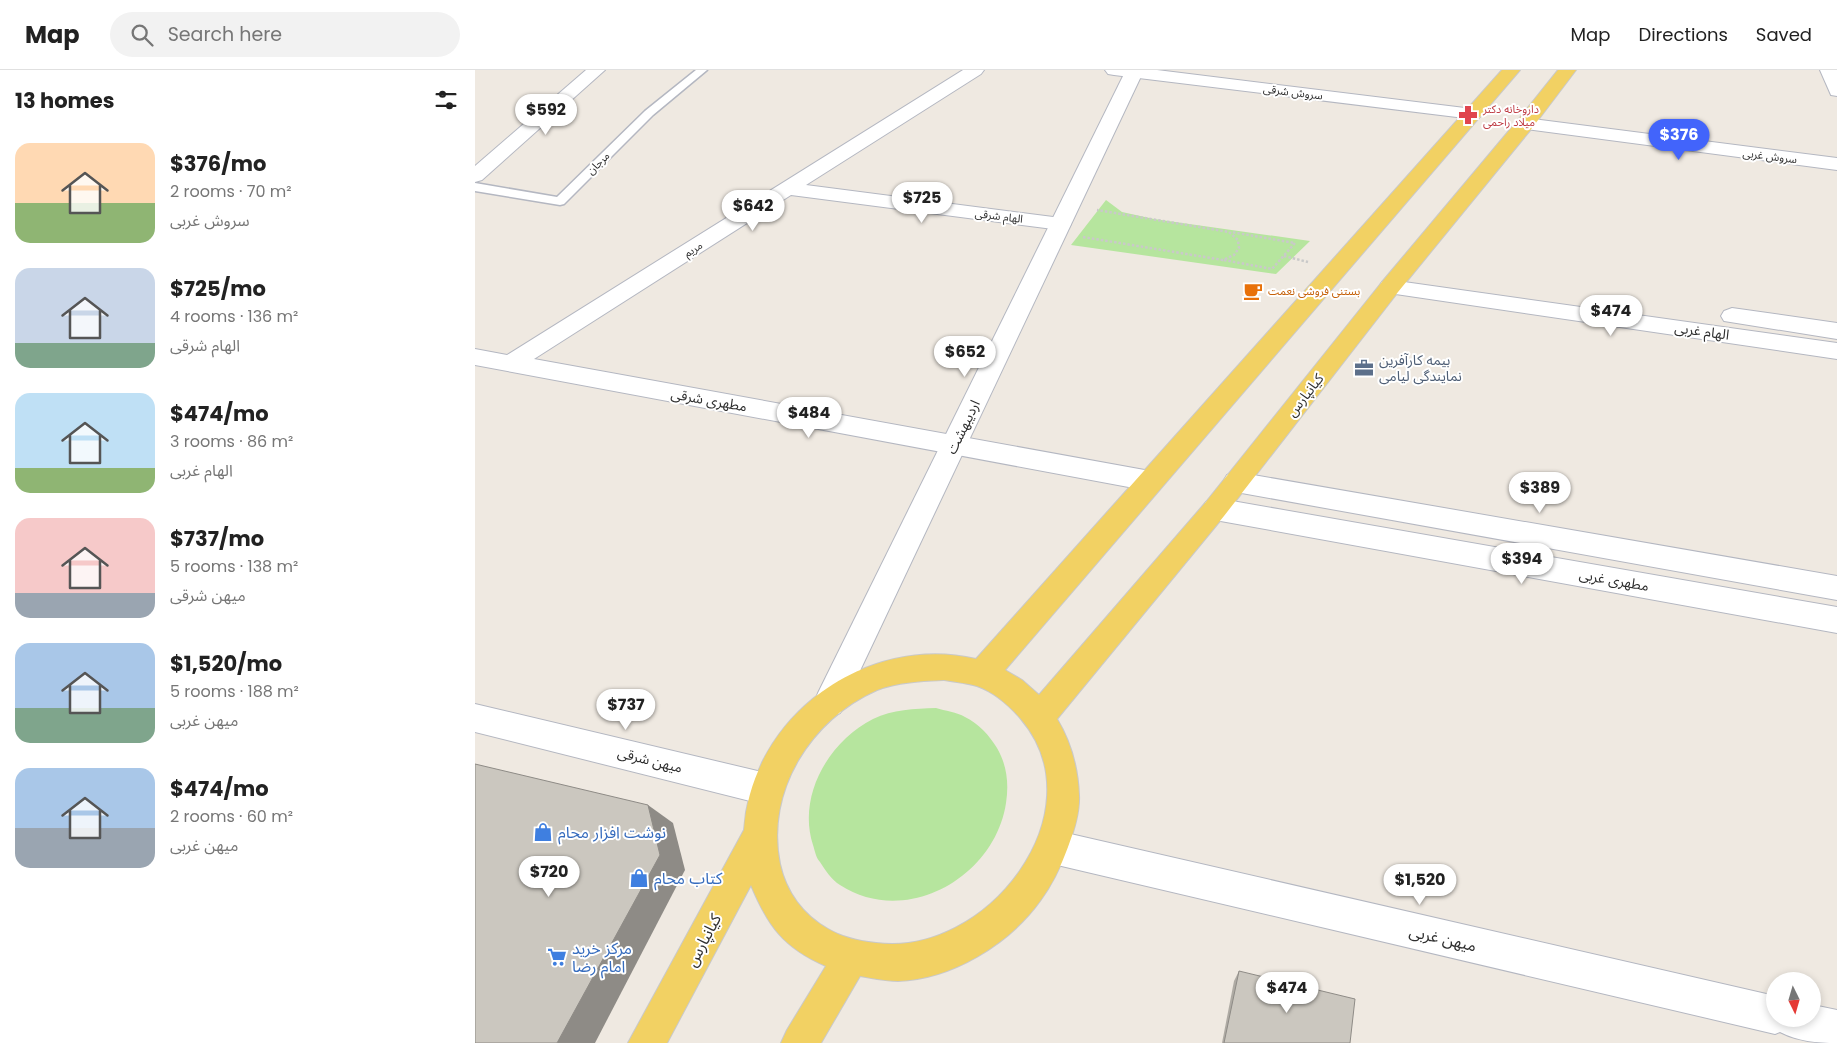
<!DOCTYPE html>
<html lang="en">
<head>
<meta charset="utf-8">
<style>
  :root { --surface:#fff; --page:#f2f2f2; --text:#222; --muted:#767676; --line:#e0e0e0; --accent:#4264fb }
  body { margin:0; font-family:Poppins,"Noto Sans Arabic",sans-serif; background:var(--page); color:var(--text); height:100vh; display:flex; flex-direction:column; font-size:19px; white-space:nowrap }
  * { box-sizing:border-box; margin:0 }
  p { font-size:16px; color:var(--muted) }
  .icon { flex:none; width:28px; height:28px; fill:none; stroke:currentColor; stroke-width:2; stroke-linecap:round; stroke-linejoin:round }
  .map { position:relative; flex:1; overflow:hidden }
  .details { display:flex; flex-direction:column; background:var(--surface); width:475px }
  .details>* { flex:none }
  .needle { width:32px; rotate:175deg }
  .tools { position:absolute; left:1291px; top:902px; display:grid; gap:10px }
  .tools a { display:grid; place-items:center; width:55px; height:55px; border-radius:50%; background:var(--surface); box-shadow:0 2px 8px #0003; font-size:25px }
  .price { position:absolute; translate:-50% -42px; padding:0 11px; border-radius:18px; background:#fff; color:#222; font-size:16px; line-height:32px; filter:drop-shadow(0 1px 2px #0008) }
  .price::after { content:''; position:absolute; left:50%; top:30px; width:15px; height:11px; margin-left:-8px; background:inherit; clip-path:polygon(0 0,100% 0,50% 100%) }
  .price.active { background:var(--accent); color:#fff }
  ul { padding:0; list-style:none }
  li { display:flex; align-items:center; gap:15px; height:125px; padding:0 15px }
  li span { display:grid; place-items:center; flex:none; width:140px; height:100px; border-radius:15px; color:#555 }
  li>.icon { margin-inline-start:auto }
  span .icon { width:60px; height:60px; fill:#fffc; stroke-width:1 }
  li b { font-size:21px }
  h2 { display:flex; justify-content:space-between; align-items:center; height:60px; padding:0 15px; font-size:21px }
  header { display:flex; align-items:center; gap:30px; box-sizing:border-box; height:70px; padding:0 25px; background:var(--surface); border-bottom:1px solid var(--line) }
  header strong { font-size:24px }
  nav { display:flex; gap:28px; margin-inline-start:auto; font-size:18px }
  .search { width:350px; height:45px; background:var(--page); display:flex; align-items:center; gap:12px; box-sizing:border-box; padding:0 18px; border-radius:28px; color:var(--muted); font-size:19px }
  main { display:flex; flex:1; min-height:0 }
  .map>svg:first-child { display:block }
  .green { fill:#b6e59e }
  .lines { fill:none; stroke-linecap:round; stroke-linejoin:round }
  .lane-casing { stroke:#b4b7c1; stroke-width:3 }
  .street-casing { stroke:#b4b7c1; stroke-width:2 }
  .secondary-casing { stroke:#b4b7c1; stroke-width:2 }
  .primary-casing { stroke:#c9c9c9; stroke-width:2 }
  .path { stroke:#c9c9c9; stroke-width:2.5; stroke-dasharray:2.5 2; stroke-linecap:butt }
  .lane { fill:#fff; fill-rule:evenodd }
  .street { fill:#fff; fill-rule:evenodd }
  .secondary { fill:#fff; fill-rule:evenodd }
  .primary { fill:#f2d163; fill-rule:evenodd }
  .wall { fill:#afaba4 }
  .shaded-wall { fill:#8e8b86 }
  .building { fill:#cbc7bf; stroke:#8e8b86 }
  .labels { text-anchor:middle; stroke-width:4; stroke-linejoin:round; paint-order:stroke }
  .far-street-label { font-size:11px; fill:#2e2e2e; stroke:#fff }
  .far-health-label { font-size:11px; fill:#be3a42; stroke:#fff; text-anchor:start }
  .far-food-label { font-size:11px; fill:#c56008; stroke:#fff; text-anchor:start }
  .street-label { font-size:14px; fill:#2e2e2e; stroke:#fff }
  .service-label { font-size:14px; fill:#4e5e75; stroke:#fff; text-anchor:start }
  .near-shop-label { font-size:16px; fill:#366cbe; stroke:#fff; text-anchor:start }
  .near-street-label { font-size:16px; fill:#2e2e2e; stroke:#fff }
</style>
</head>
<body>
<header>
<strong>Map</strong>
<div class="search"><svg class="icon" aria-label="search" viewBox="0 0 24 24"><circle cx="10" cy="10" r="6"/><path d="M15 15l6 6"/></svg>Search here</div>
<nav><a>Map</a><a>Directions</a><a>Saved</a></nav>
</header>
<main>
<section class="details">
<h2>13 homes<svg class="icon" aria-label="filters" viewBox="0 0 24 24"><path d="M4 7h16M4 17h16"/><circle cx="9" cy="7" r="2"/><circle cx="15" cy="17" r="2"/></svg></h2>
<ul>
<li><span style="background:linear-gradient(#ffd9b3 60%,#8fb573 0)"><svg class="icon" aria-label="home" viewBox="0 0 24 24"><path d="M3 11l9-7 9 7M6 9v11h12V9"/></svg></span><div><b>$376/mo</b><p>2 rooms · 70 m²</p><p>سروش غربی</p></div></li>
<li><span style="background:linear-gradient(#c9d6e8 75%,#7fa58c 0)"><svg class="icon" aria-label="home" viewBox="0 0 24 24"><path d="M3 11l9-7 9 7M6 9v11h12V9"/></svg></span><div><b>$725/mo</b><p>4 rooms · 136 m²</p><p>الهام شرقی</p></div></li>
<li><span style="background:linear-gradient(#bfe0f5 75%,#8fb573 0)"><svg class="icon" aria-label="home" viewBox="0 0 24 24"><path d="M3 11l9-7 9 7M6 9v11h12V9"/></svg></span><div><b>$474/mo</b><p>3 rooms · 86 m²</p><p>الهام غربی</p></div></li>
<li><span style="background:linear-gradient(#f6c9c9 75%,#9aa5b1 0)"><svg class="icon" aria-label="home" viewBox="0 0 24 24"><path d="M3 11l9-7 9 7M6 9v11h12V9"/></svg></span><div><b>$737/mo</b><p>5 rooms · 138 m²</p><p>میهن شرقی</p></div></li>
<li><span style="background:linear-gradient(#a9c7e8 65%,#7fa58c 0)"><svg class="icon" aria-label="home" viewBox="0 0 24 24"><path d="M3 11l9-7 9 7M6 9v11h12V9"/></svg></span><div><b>$1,520/mo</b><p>5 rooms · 188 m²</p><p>میهن غربی</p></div></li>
<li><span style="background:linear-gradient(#a9c7e8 60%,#9aa5b1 0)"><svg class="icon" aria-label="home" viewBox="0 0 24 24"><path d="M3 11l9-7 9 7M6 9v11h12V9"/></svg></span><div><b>$474/mo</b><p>2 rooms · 60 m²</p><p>میهن غربی</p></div></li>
</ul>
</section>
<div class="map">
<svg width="1362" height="973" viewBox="0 0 1362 973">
  <rect width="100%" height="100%" fill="#efe9e1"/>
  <!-- green -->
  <g class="green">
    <path d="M631,130l16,12 32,7 156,22 -34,33 -205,-29z"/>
    <path d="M461,638c9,3 21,4 29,9 14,7 24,18 32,31 10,17 12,36 9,55 -11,74 -100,125 -166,82 -8,-5 -15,-15 -20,-23 -4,-4 -5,-11 -7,-17 -16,-49 16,-104 60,-126 20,-10 41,-10 63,-11z"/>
  </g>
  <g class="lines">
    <!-- lane casing -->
    <g class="lane-casing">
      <path id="lane" d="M221,0h11l-54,45 -89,89 -4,1 -85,-14v-8l82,14 88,-86z"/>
    </g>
    <!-- street casing -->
    <g class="street-casing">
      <g id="street">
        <path d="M111,0h19l-123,110 -7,2v-16z"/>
        <path d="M488,0h21l-3,4 -175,111 255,33 7,1 3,5 -3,5 -7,1 -270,-35 -257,164 616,112 9,3 4,7 -4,7 -9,3 -675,-126v-16l32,6z"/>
        <path d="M630,0h52l316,39 6,1 3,4 -3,4 -6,1 -359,-44 -6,-1z"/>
        <path d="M1050,48l312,40v12l-319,-42 -2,-4 2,-4z"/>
        <path d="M915,210l447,63v16l-455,-67 -3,-5 3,-5z"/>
        <path d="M1257,238l105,15v16l-113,-18 -3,-5 3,-5z"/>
        <path d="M761,402l601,104v24l-601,-108 -9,-3 -4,-7 4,-7z"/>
        <path d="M740,428l622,109v26l-622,-113 -9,-4 -4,-7 4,-7z"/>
      </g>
    </g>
    <!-- secondary casing -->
    <g class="secondary-casing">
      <g id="secondary">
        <path d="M651,0h18l-304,643 -11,4 -11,-4 -4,-10 4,-10z"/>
        <path d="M1345,0h17v26l-6,-1z"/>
        <path d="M0,634l291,69 11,5 5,11 -5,11 -11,5 -291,-73z"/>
        <path d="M578,760l722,166v23h38v-14l24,5v33c-20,0 -40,-2 -57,-11l-5,2 -722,-170 -12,-5 -5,-12 5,-12z"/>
      </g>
    </g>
    <!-- primary casing -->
    <g class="primary-casing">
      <path id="primary" d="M1027,0h18l-515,600 17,10 17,15 167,-193 176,-220 136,-162 40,-50h18l-44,58 -134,164 -174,224 -167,203c14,23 21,50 22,76 1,18 -5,36 -11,52 -7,19 -16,38 -28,54 -31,43 -88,78 -142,80 -12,0 -26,-3 -38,-5l-39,67h-40l6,-13 39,-64c-42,-18 -58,-40 -75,-81l-84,158h-39l116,-213c7,-113 122,-197 232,-171zM469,610c11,2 23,3 33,6 17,6 33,20 44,33 79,93 -35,239 -145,224 -17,-2 -33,-5 -48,-14 -25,-14 -42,-37 -48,-65 -15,-73 31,-145 97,-174 21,-8 45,-9 67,-10z"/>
    </g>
    <!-- path -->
    <g class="path">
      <path d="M608,167l140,23 11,-5 5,-7 -1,-8 -9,-8 -132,-22"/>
      <path d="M809,186l24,6"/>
      <path d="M749,190l48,9 23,-26 -64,-11"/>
    </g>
    <!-- lane -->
    <use href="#lane" class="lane"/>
    <!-- street -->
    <use href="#street" class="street"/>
    <!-- secondary -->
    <use href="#secondary" class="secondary"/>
    <!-- primary -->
    <use href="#primary" class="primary"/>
  </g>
  <!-- wall -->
  <path class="wall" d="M764,901l111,72h-128l12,-62z"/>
  <!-- shaded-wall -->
  <path class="shaded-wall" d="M173,735l25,18 12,47 -90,173h-38z"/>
  <!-- building -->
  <g class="building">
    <path d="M0,694l173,41 12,50 -103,188h-82z"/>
    <path d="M764,901l116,28 -5,44h-126z"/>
  </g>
  <!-- icons -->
  <defs>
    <g id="pharmacy-bare" transform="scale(1.5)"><path d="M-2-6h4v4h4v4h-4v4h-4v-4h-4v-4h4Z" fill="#e0444e" stroke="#fff" stroke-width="2.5" paint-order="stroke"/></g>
    <g id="cafe-bare" transform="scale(1.5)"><path d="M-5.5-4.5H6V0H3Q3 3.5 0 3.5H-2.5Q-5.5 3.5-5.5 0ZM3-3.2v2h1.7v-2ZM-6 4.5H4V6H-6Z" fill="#e8710a" stroke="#fff" stroke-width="2.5" paint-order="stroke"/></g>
    <g id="office-bare" transform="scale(1.5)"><path d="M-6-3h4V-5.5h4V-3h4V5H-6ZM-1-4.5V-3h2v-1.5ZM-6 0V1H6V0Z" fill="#5c6f8a" stroke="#fff" stroke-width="2.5" paint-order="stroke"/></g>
    <g id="shop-bare" transform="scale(1.5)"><path d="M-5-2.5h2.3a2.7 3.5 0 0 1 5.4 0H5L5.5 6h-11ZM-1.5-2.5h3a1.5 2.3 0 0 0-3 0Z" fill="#3f7fe0" stroke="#fff" stroke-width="2.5" paint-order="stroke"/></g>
    <g id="supermarket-bare" transform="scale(1.5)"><path d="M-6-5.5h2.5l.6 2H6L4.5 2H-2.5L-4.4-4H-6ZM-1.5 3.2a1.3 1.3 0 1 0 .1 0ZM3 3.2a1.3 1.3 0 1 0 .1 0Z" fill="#3f7fe0" stroke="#fff" stroke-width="2.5" paint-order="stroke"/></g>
  </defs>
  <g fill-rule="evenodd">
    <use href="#pharmacy-bare" x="993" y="45"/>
    <use href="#cafe-bare" x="778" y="221"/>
    <use href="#office-bare" x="889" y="298"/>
    <use href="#shop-bare" x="68" y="762"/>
    <use href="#shop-bare" x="164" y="808"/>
    <use href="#supermarket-bare" x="82" y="887"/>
  </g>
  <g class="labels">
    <!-- far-street labels -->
    <g class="far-street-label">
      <text transform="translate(818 22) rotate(7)" y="4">سروش شرقی</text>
      <text transform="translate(1295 86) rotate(7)" y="4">سروش غربی</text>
      <text transform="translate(123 93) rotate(-45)" y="4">مرجان</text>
      <text transform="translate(524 146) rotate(7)" y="4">الهام شرقی</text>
      <text transform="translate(218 179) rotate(-32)" y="4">مریم</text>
    </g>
    <!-- far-health labels -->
    <g class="far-health-label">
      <text x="1008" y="43">داروخانه دکتر<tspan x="1008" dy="13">میلاد راحمی</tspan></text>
    </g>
    <!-- far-food labels -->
    <g class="far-food-label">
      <text x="793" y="225">بستنی فروشی نعمت</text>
    </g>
    <!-- street labels -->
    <g class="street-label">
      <text transform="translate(1227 261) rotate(8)" y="5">الهام غربی</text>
      <text transform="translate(830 325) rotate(-52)" y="5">کیانپارس</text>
      <text transform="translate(234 330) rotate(10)" y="5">مطهری شرقی</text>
      <text transform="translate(488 357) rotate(-64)" y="5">اردیبهشت</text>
      <text transform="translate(1139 510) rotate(10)" y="5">مطهری غربی</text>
      <text transform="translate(175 690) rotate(14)" y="5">میهن شرقی</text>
    </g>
    <!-- service labels -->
    <g class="service-label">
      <text x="904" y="295">بیمه کارآفرین<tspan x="904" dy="16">نمایندگی لیامی</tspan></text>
    </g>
    <!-- near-shop labels -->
    <g class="near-shop-label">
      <text x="83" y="768">نوشت افزار محام</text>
      <text x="179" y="814">کتاب محام</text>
      <text x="97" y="884">مرکز خرید<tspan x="97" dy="18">امام رضا</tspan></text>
    </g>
    <!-- near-street labels -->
    <g class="near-street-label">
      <text transform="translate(968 868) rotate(13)" y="6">میهن غربی</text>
      <text transform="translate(228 870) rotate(-62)" y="6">کیانپارس</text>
    </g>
  </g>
</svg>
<div class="tools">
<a><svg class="needle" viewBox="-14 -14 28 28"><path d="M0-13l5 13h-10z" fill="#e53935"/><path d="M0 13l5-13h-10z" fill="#767676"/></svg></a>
</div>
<b class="price" style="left:71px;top:66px">$592</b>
<b class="price active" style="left:1204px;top:91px">$376</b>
<b class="price" style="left:447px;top:154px">$725</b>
<b class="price" style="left:278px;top:162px">$642</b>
<b class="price" style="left:1136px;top:267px">$474</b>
<b class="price" style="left:490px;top:308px">$652</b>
<b class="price" style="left:334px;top:369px">$484</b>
<b class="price" style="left:1065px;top:444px">$389</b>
<b class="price" style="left:1047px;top:515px">$394</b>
<b class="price" style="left:151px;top:661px">$737</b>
<b class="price" style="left:74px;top:828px">$720</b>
<b class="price" style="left:945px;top:836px">$1,520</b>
<b class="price" style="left:812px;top:944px">$474</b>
</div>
</main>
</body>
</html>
